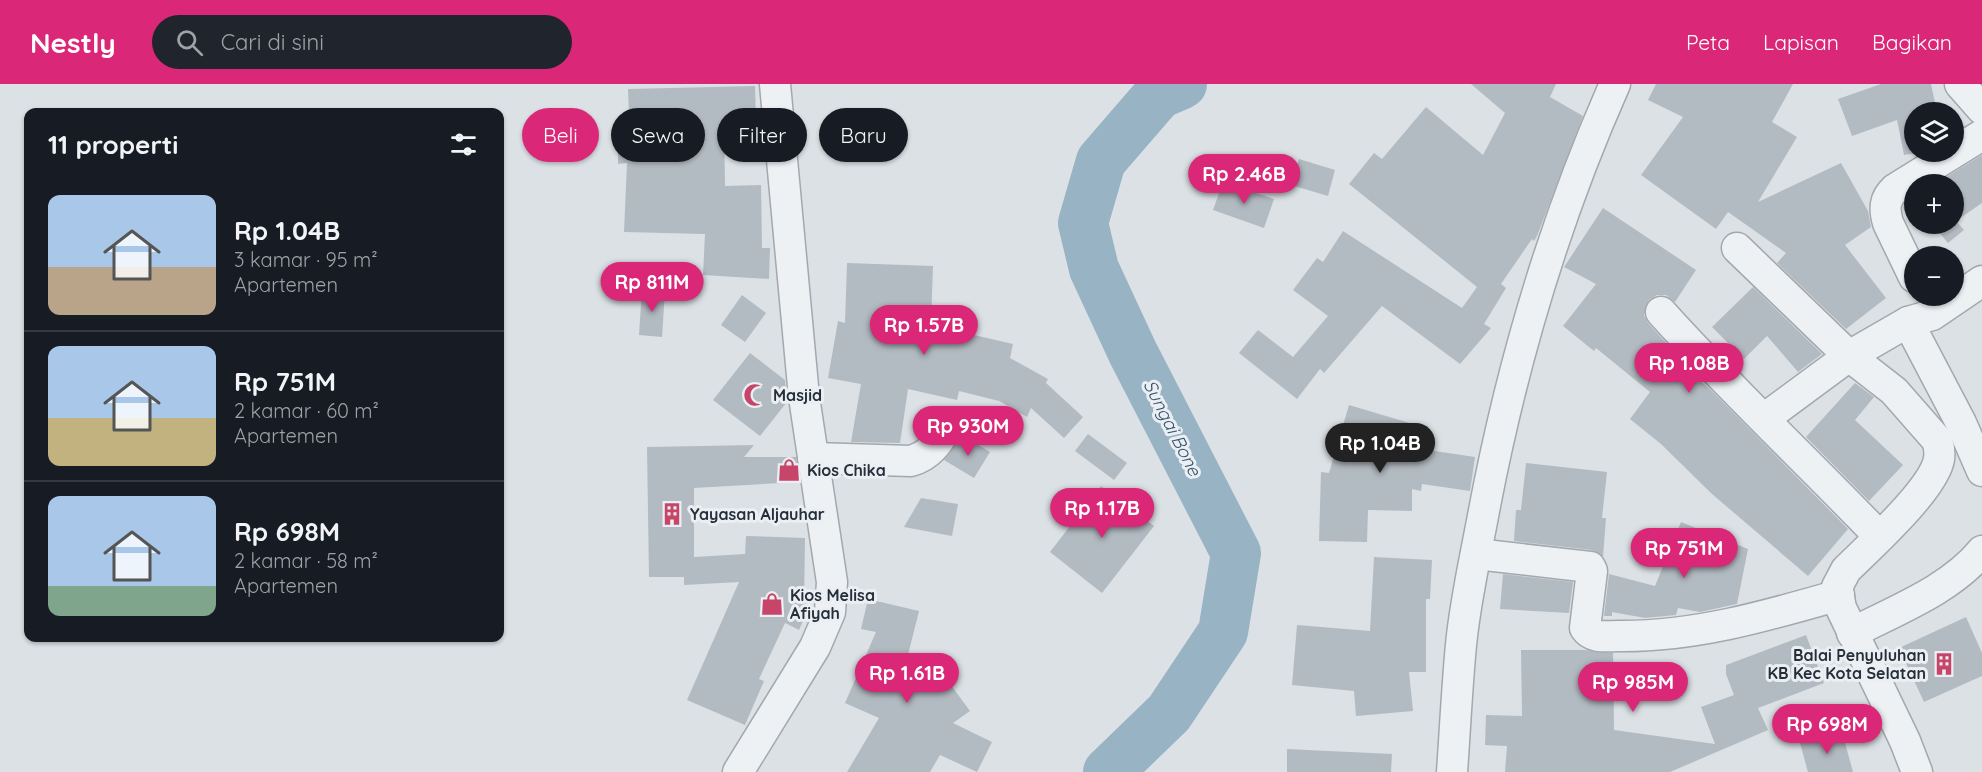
<!DOCTYPE html>
<html lang="id">
<head>
<meta charset="utf-8">
<style>
  :root { --surface:#171b24; --page:#20242c; --text:#f1f3f6; --muted:#9ea1a6; --line:#363941; --accent:#db2777 }
  body { margin:0; font-family:Quicksand,sans-serif; background:var(--page); color:var(--text); height:100vh; display:flex; flex-direction:column; font-size:22px; white-space:nowrap }
  * { box-sizing:border-box; margin:0 }
  p { font-size:20px; color:var(--muted) }
  .icon { flex:none; width:33px; height:33px; fill:none; stroke:currentColor; stroke-width:2; stroke-linecap:round; stroke-linejoin:round }
  .map { position:relative; flex:1; overflow:hidden }
  .sheet { position:absolute; left:24px; top:24px; width:480px; height:534px; display:flex; flex-direction:column; background:var(--surface); border-radius:12px; box-shadow:0 2px 4px #0004 }
  .sheet>* { flex:none }
  .top-card { position:absolute; left:522px; top:24px; width:570px; height:54px; display:flex; gap:12px }
  .tools { position:absolute; left:1904px; top:18px; display:grid; gap:12px }
  .tools a { display:grid; place-items:center; width:60px; height:60px; border-radius:50%; background:var(--surface); box-shadow:0 2px 4px #0004; font-size:30px }
  .price { position:absolute; translate:-50% -51px; padding:0 14px; border-radius:21px; background:var(--accent); color:#fff; font-size:20px; line-height:39px; filter:drop-shadow(0 2px 3px #0008) }
  .price::after { content:''; position:absolute; left:50%; top:36px; width:18px; height:14px; margin-left:-9px; background:inherit; clip-path:polygon(0 0,100% 0,50% 100%) }
  .price.current { background:#222; color:#fff }
  ul { padding:0; list-style:none }
  li { display:flex; align-items:center; gap:18px; height:150px; padding:0 24px }
  li+li { border-top:2px solid var(--line) }
  li span { display:grid; place-items:center; flex:none; width:168px; height:120px; border-radius:12px; color:#555 }
  li>.icon { margin-inline-start:auto }
  span .icon { width:72px; height:72px; fill:#fffc; stroke-width:1 }
  li b { font-size:26px }
  h2 { display:flex; justify-content:space-between; align-items:center; height:72px; padding:0 24px; font-size:26px }
  .tag { padding:0 21px; border-radius:27px; background:var(--surface); box-shadow:0 2px 4px #0004; font-size:21px; line-height:54px }
  .tag.current { background:var(--accent); color:#fff }
  header { display:flex; align-items:center; gap:36px; box-sizing:border-box; height:84px; padding:0 30px; background:var(--accent); color:#fff }
  header strong { font-size:28px }
  nav { display:flex; gap:33px; margin-inline-start:auto; font-size:21px }
  .search { width:420px; height:54px; background:var(--page); display:flex; align-items:center; gap:15px; box-sizing:border-box; padding:0 21px; border-radius:33px; color:var(--muted); font-size:22px }
  .map>svg:first-child { display:block }
  .lines { fill:none; stroke-linecap:round; stroke-linejoin:round }
  .river { stroke:#98b3c4; stroke-width:50 }
  .building { fill:#b3bbc2 }
  .minor-casing { stroke:#a2a8ae; stroke-width:33 }
  .minor { stroke:#eef1f4; stroke-width:30 }
  .labels { text-anchor:middle; stroke-width:6; stroke-linejoin:round; paint-order:stroke }
  .poi-label { font-size:16px; font-weight:bold; fill:#26303a; stroke:#ebeff3; text-anchor:start }
  .water-label { font-size:18px; font-style:italic; fill:#33546c; stroke:#ebeff3 }
</style>
</head>
<body>
<header>
<strong>Nestly</strong>
<div class="search"><svg class="icon" aria-label="search" viewBox="0 0 24 24"><circle cx="10" cy="10" r="6"/><path d="M15 15l6 6"/></svg>Cari di sini</div>
<nav><a>Peta</a><a>Lapisan</a><a>Bagikan</a></nav>
</header>
<div class="map">
<svg width="1982" height="688" viewBox="0 0 1982 688">
  <rect width="100%" height="100%" fill="#dce1e5"/>
  <g class="lines">
    <!-- river -->
    <path class="river" d="M1108,688l61,-59 54,-81 13,-79 -103,-200 -39,-84 -11,-46 18,-62 58,-67 23,-10"/>
  </g>
  <!-- building -->
  <g class="building">
    <path d="M1471,0h85l-6,13 33,19 -46,120 -3,5 -2,-2 -31,45 5,4 -22,36 7,4 -31,36 -78,-58 -58,67 -4,-4 -23,30 -58,-46 19,-23 35,27 35,-41 -35,-26 24,-32 6,4 20,-31 119,77 15,-21 -128,-103 25,-31 8,6 44,-52 57,48 22,-42z"/>
    <path d="M1656,0h137l-21,38 25,15 -39,65 83,-39 27,48 3,16 -26,18 41,53 -40,31 -69,-66 9,-10 -58,-41 -12,17 -75,-54 42,-58 -35,-17z"/>
    <path d="M1881,0h50l6,28h-23v40h7l-17,3 -7,-35 -45,16 -14,-37z"/>
    <path d="M755,2l1,34 -32,1 1,65 36,-1 1,63h8l-1,31 -66,-4 2,-41 -81,-2 3,-69 -9,1v-24h12l-2,-51z"/>
    <path d="M1982,71v48l-26,18 8,9 -16,13 -16,-19h21v-40h-18z"/>
    <path d="M1299,75l36,11 -7,26 -37,-11z"/>
    <path d="M1223,98l51,17 -10,29 -51,-18z"/>
    <path d="M1914,114v23l-4,2 -7,-16z"/>
    <path d="M1603,124l93,62 -21,32 -9,-7h-9l-8,5 -5,15 4,8 29,32 -3,5 36,29 138,140 -40,47 -96,-82 -51,-50 -31,-25 20,-27 -54,-44 -2,3 -31,-25 33,-42 -32,-17z"/>
    <path d="M847,179l86,3 -2,59 82,19 -3,14 38,21 -2,4 37,34 -19,21 -33,-30 -4,9 -28,-16 -40,-10 -2,9 -49,-11 -8,54 -49,-1 10,-58 -33,-6 10,-57 7,2z"/>
    <path d="M1753,203l69,67 -24,18 -31,-36 -23,23 -32,-32z"/>
    <path d="M642,205l23,2 -3,46 -23,-2z"/>
    <path d="M742,211l24,18 -21,29 -24,-17z"/>
    <path d="M750,269l35,27 2,22 -27,34 -47,-36z"/>
    <path d="M1855,299l19,14 -19,23 48,45 -34,36 -63,-64z"/>
    <path d="M1349,321l64,19 -6,23 68,10 -5,34 -48,-7 -1,7 -9,-2v22l-44,-1 -1,32 -48,-1 2,-69 8,1z"/>
    <path d="M1088,350l39,29 -13,17 -39,-29z"/>
    <path d="M963,352l27,16 -16,26 -30,-18z"/>
    <path d="M754,361l-10,12h52l3,25 -105,6v69l51,-3 1,-18 59,2 -1,65 6,2 -11,25 -14,-7 -26,56 5,2 -19,44 -58,-25 52,-118 -55,3v-8h-35l-2,-130z"/>
    <path d="M1526,379l81,9 -5,46h4l-3,39 -11,-7 -78,-9 2,-31h5z"/>
    <path d="M1101,402l53,40 -52,67 -52,-41z"/>
    <path d="M921,414l37,6 -6,32 -48,-9z"/>
    <path d="M1681,438l67,27 -11,55 -37,8 -22,-4 -2,7 -31,3 -33,-6v4h-8l5,-42 46,12z"/>
    <path d="M1374,473l58,3 -2,39h-4v73h-17l4,39 -57,5 -2,-25 -62,-6 5,-60 73,6z"/>
    <path d="M1503,490l70,8 -4,31 -69,-4z"/>
    <path d="M868,515l51,12 -13,52 35,17 4,-3 25,34 -17,12 39,19 -15,30 -37,-17 -10,17h-83l32,-54 -34,-15 31,-71 -15,-3z"/>
    <path d="M1966,533l16,36v23l-58,26 -25,-54z"/>
    <path d="M1806,551l18,48 -66,25 10,22 -98,42h-165l2,-26 -22,-1 1,-30 36,1 -1,-66h64l28,3 1,77 101,14 -14,-37 33,-12 -8,-21v-9z"/>
    <path d="M1842,648l11,40h-45l-8,-29z"/>
    <path d="M1287,665l105,5 -1,18h-104z"/>
  </g>
  <g class="lines">
    <!-- minor casing -->
    <g class="minor-casing">
      <g id="minor">
        <path d="M1960,0l22,25"/>
        <path d="M1737,164l112,108 -84,62"/>
        <path d="M1914,193l-26,-54c-4,-14 -4,-24 7,-34l87,-54"/>
        <path d="M1661,228c69,77 146,149 218,224"/>
        <path d="M1908,238l53,101 21,48"/>
        <path d="M813,374l98,3c20,-6 27,-19 38,-36"/>
        <path d="M1476,470l114,13 2,4 -7,57c7,11 22,8 33,8 76,1 148,-20 221,-41"/>
        <path d="M1852,549c44,-23 98,-43 130,-82"/>
        <path d="M738,688l77,-125 15,-35 2,-30 -28,-185 -29,-313"/>
        <path d="M1452,688c3,-42 5,-85 9,-127 4,-43 14,-86 22,-129 28,-149 70,-293 132,-432"/>
        <path d="M1917,688l-12,-31 -64,-133 -4,-21 9,-17c23,-23 88,-81 93,-111 1,-6 0,-13 -2,-19l-43,-49 -45,-35 59,-34 24,-7 50,-34"/>
      </g>
    </g>
    <!-- minor -->
    <use href="#minor" class="minor"/>
  </g>
  <!-- icons -->
  <defs>
    <g id="mosque-bare" transform="scale(1.8)"><path d="M3.5-4.9A6 6 0 1 0 3.5 4.9A5 5 0 1 1 3.5-4.9Z" fill="#c64569" stroke="#ebeff3" stroke-width="2.5" paint-order="stroke"/></g>
    <g id="shop-bare" transform="scale(1.8)"><path d="M-5-2.5h2.3a2.7 3.5 0 0 1 5.4 0H5L5.5 6h-11ZM-1.5-2.5h3a1.5 2.3 0 0 0-3 0Z" fill="#c64569" stroke="#ebeff3" stroke-width="2.5" paint-order="stroke"/></g>
    <g id="building-bare" transform="scale(1.8)"><path d="M-4-6H4V6H1V3H-1V6H-4ZM-2.5-4.3h1.7v1.8h-1.7ZM.8-4.3h1.7v1.8H.8ZM-2.5-1h1.7V.8h-1.7ZM.8-1h1.7V.8H.8Z" fill="#c64569" stroke="#ebeff3" stroke-width="2.5" paint-order="stroke"/></g>
  </defs>
  <g fill-rule="evenodd">
    <use href="#mosque-bare" x="755" y="311"/>
    <use href="#shop-bare" x="789" y="386"/>
    <use href="#building-bare" x="672" y="430"/>
    <use href="#shop-bare" x="772" y="520"/>
    <use href="#building-bare" x="1944" y="580"/>
  </g>
  <g class="labels">
    <!-- poi labels -->
    <g class="poi-label">
      <text x="773" y="317">Masjid</text>
      <text x="807" y="392">Kios Chika</text>
      <text x="690" y="436">Yayasan Aljauhar</text>
      <text x="790" y="517">Kios Melisa<tspan x="790" dy="18">Afiyah</tspan></text>
      <text x="1926" y="577" text-anchor="end">Balai Penyuluhan<tspan x="1926" dy="18">KB Kec Kota Selatan</tspan></text>
    </g>
    <!-- water labels -->
    <g class="water-label">
      <text transform="translate(1172 344) rotate(63)" y="6">Sungai Bone</text>
    </g>
  </g>
</svg>
<div class="tools">
<a><svg class="icon" aria-label="layers" viewBox="0 0 24 24"><path d="M12 4l9 5-9 5-9-5zM3 14l9 5 9-5"/></svg></a>
<a>+</a>
<a>−</a>
</div>
<b class="price" style="left:1244px;top:121px">Rp 2.46B</b>
<b class="price" style="left:652px;top:229px">Rp 811M</b>
<b class="price" style="left:924px;top:272px">Rp 1.57B</b>
<b class="price" style="left:1689px;top:310px">Rp 1.08B</b>
<b class="price" style="left:968px;top:373px">Rp 930M</b>
<b class="price current" style="left:1380px;top:390px">Rp 1.04B</b>
<b class="price" style="left:1102px;top:455px">Rp 1.17B</b>
<b class="price" style="left:1684px;top:495px">Rp 751M</b>
<b class="price" style="left:907px;top:620px">Rp 1.61B</b>
<b class="price" style="left:1633px;top:629px">Rp 985M</b>
<b class="price" style="left:1827px;top:671px">Rp 698M</b>
<div class="top-card">
<a class="tag current">Beli</a>
<a class="tag">Sewa</a>
<a class="tag">Filter</a>
<a class="tag">Baru</a>
</div>
<section class="sheet">
<h2>11 properti<svg class="icon" aria-label="filters" viewBox="0 0 24 24"><path d="M4 7h16M4 17h16"/><circle cx="9" cy="7" r="2"/><circle cx="15" cy="17" r="2"/></svg></h2>
<ul>
<li><span style="background:linear-gradient(#a9c7e8 60%,#b9a48a 0)"><svg class="icon" aria-label="home" viewBox="0 0 24 24"><path d="M3 11l9-7 9 7M6 9v11h12V9"/></svg></span><div><b>Rp 1.04B</b><p>3 kamar · 95 m²</p><p>Apartemen</p></div></li>
<li><span style="background:linear-gradient(#a9c7e8 60%,#c2b280 0)"><svg class="icon" aria-label="home" viewBox="0 0 24 24"><path d="M3 11l9-7 9 7M6 9v11h12V9"/></svg></span><div><b>Rp 751M</b><p>2 kamar · 60 m²</p><p>Apartemen</p></div></li>
<li><span style="background:linear-gradient(#a9c7e8 75%,#7fa58c 0)"><svg class="icon" aria-label="home" viewBox="0 0 24 24"><path d="M3 11l9-7 9 7M6 9v11h12V9"/></svg></span><div><b>Rp 698M</b><p>2 kamar · 58 m²</p><p>Apartemen</p></div></li>
</ul>
</section>
</div>
</body>
</html>
